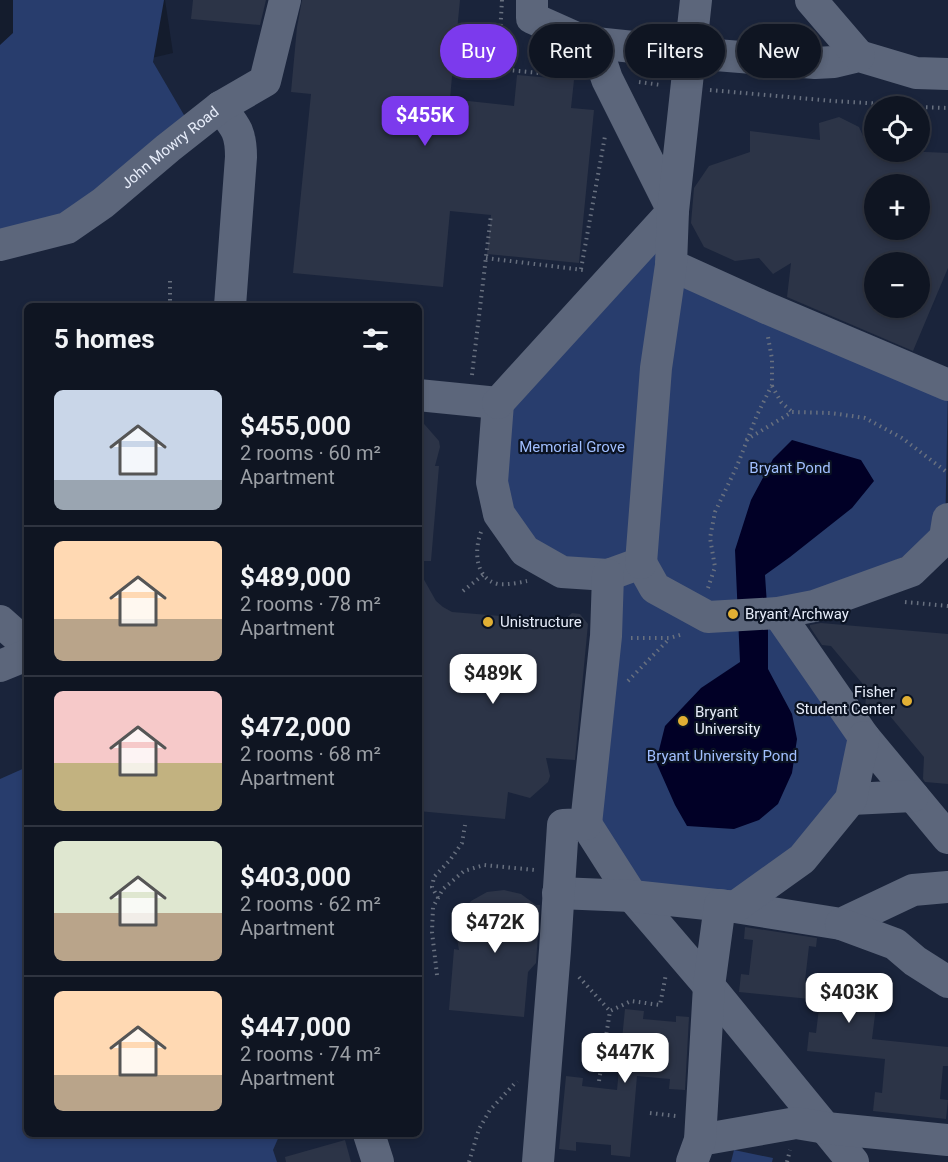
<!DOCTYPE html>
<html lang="en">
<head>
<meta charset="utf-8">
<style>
  :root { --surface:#0f1522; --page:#181e2a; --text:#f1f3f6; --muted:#9b9fa5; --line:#2f3440; --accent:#7c3aed }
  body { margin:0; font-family:Roboto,sans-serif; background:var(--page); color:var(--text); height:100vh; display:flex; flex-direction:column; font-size:22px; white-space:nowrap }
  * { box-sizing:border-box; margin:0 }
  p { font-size:20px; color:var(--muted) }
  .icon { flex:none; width:33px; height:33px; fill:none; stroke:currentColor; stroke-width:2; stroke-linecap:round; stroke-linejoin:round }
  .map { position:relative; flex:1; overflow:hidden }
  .details { position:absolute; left:24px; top:303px; width:398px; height:834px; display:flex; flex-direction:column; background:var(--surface); border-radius:9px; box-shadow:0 3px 9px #0003,0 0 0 2px var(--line) }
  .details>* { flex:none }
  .hud { position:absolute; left:440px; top:24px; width:418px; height:54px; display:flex; gap:12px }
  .buttons { position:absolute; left:864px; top:96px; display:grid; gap:12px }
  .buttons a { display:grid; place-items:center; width:66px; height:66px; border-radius:50%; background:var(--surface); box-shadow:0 3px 9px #0003,0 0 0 2px var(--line); font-size:30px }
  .price { position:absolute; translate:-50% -51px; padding:0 14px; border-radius:12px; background:#fff; color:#222; font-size:20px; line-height:39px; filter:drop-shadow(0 2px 3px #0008) }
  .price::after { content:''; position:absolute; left:50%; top:36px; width:18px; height:14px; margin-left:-9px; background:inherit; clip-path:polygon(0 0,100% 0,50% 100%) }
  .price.active { background:var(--accent); color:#fff }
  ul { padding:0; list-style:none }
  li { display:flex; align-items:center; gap:18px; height:150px; padding:0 30px }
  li+li { border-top:2px solid var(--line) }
  li span { display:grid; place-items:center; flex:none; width:168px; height:120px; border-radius:9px; color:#555 }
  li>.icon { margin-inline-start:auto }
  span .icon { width:72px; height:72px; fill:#fffc; stroke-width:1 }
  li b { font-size:26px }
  h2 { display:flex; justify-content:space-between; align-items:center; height:72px; padding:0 30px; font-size:26px }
  .chip { padding:0 21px; border-radius:27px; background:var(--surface); box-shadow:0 3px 9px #0003,0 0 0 2px var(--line); font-size:21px; line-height:54px }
  .chip.active { background:var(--accent); color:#fff }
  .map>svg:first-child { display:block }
  .built { fill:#1a243b; fill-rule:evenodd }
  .green { fill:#283d6d }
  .water { fill:#010026 }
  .building { fill:#2c3447; fill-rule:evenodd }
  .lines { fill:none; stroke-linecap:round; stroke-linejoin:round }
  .path { stroke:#68707f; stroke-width:4; stroke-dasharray:1.5 4.5; stroke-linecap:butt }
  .minor { stroke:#5c667b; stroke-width:32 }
  .poi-dot { fill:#e1af34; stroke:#0b1323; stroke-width:2 }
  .labels { text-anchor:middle; stroke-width:4.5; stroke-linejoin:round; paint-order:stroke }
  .street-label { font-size:15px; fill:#e7edfa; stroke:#0b1323 }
  .park-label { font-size:15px; fill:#a1bfff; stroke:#0b1323 }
  .poi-label { font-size:15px; fill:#e7edfa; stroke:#0b1323; text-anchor:start }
</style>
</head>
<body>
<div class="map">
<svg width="948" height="1162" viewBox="0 0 948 1162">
  <rect width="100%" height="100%" fill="#141c2d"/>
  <!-- built -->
  <path class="built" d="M165,0h783v1162h-948v-1069l173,-40zM874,106h46v46h-46zM874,184h46v46h-46zM874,262h46v46h-46zM27,306h391v828h-391z"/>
  <!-- green -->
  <g class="green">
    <path d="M13,0h151l-11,62 38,65 -82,65 -109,53v-200l13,-12z"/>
    <path d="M673,211l-1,55 276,119 -3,153 -167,75 86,124 -13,62 -116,108 -103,-11 -46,-72 22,-249 -46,-3 -63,-58 -1,-111z"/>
    <path d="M27,767v367h253l-7,16 4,12h-277v-383z"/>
    <path d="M734,1150l39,8 -1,4h-41z"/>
  </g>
  <!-- water -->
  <path class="water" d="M792,440l69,20 13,21 -22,27 -62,49 -25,18 3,45v49l24,45 5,25 -5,34 -14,31 -19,16 -25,9 -47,-3 -12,-21 -19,-43 9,-36 36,-38 39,-26 -5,-112 16,-50 22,-41z"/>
  <!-- building -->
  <g class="building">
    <path d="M193,0h73l-6,25 -69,-6z"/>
    <path d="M302,0h158l-4,41 29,3 -3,24 -29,-3 -3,34 64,7 3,-31 57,5 -3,28 23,2 -15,153 -92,-9 4,-39 -41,-4 -7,76 -150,-14 18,-179 -20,-2 6,-65z"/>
    <path d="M839,117l20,10 9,20h6v5h52l22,1v115l-35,83 -126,-54 4,-34 -18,11 -14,-16 -24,3 -31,-14 -13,-24 3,-35 15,-22 41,-14v-21l70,9 -1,-17zM874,184h46v46h-46zM874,262h46v46h-46z"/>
    <path d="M418,417l21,24 1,6 -5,19h4l-8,95h-13z"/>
    <path d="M418,569l18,32 7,6 9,5 111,9 9,-8 8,1 8,10 -13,136 -29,-2 4,18 -2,6 -18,16 -22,-6 -3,27 -87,-8z"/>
    <path d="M821,623l127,11v150l-23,-2 -2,-3 1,-22 -34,-41 -20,-2 -5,-7 2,-18 -36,-43 -9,-1 -12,-18v-2z"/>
    <path d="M504,890l17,4 15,11h4l-4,58 -8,9 -4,45 -75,-7 5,-61 5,1 -3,-18 4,-17 11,-14 16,-9z"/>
    <path d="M745,927l72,11 -1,9 -7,-1 -4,35 81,9 -2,17h-8l-4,32 76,8v19h-5l-3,33 8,1 -2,19 -73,-8 2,-19 7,1 3,-34 -78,-8 2,-19 7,1 4,-33 -81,-8 2,-18 8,1 4,-35 -9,-1z"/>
    <path d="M625,1009l19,2 -1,8 33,3v-6l13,1 -4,73 -16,-1 1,-10 -33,-3 -7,81 -19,-2v-10l-35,-3v9l-17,-2 7,-73 17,2 -1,8 35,4z"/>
    <path d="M345,1140l6,22h-65l-1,-5z"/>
  </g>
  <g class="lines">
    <!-- path -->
    <g class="path">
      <path d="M502,0l-4,69 82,8"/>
      <path d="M639,82l22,3"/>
      <path d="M710,90l123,11 86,5"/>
      <path d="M920,107l28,1"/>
      <path d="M486,258l97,12"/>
      <path d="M581,269l24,-133"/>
      <path d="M170,281v22l7,3"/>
      <path d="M164,306l6,-3"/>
      <path d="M472,375l19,-160"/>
      <path d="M772,386l9,16 11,10"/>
      <path d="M746,440l46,-28 39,1 34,5 37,20 46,35"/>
      <path d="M481,532c-7,18 -6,47 17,52 9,1 20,-1 29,-3"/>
      <path d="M708,588l7,-21 -5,-29 5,-26 22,-46 20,-51 15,-30v-26l-4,-22"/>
      <path d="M463,591l20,-16"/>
      <path d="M905,602l43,4"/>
      <path d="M631,638h39l13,-4"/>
      <path d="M628,681l41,-42"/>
      <path d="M438,898l-6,-11 2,-10 16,-17 12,-17 3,-18"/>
      <path d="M437,975l-5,-43 1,-25 10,-18 21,-18 20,-6 51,5"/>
      <path d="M579,977l31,34"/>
      <path d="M599,1081l11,-70 21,-10 29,4 6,-31"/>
      <path d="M650,1113l26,3"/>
      <path d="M469,1162l10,-33 11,-19 27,-29"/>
      <path d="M787,1162l3,-12"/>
    </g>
    <!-- minor -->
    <g class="minor">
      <path d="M532,0v18l47,21 16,4 96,10 124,10 19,-1 25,-6 57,17 32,1"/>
      <path d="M811,0l48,56"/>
      <path d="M220,107c15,19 21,24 21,50l-11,149"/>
      <path id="s1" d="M0,245l67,-17 36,-25 65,-55 52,-41 45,-26 20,-81"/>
      <path d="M671,265l93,42 184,78"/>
      <path d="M418,395l80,8 -6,79 7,32 26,37 37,21 46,3 33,-12 14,25 53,29 70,-4 36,-7 97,-35 34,-33 3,-19"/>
      <path d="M498,403l175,-192 -66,-132 -12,-36"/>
      <path d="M641,563l15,-195 15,-103 2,-54 23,-211"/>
      <path d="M778,613l86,124 84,101"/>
      <path d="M0,621l27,24"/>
      <path d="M0,666l27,-11"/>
      <path d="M851,799l62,-3"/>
      <path d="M586,824l46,72 77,90 144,176"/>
      <path d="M558,893l74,3 103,11 106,17 72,-34 35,-3"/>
      <path d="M841,924l54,20 20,17 33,21"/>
      <path d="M369,1134l9,28"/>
      <path d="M700,1140l96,-17 30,5 122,12"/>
      <path d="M538,1162l17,-212 8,-125 23,-1 20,-188 2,-61"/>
      <path d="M692,1162l8,-22 9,-154 11,-81 15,2 67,-48 49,-60 13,-62"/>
    </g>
  </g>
  <!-- markers -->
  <g class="poi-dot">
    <circle cx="733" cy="614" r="6"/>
    <circle cx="488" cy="622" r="6"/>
    <circle cx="907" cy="701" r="6"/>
    <circle cx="683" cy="721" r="6"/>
  </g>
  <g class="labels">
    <!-- street labels -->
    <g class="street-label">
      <text dy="5" stroke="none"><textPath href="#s1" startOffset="200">John Mowry Road</textPath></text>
    </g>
    <!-- park labels -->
    <g class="park-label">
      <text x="572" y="452">Memorial Grove</text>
      <text x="790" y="473">Bryant Pond</text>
      <text x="722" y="761">Bryant University Pond</text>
    </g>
    <!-- poi labels -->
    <g class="poi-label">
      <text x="745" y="619">Bryant Archway</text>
      <text x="500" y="627">Unistructure</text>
      <text x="895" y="697" text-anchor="end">Fisher<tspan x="895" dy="17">Student Center</tspan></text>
      <text x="695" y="717">Bryant<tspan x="695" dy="17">University</tspan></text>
    </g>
  </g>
</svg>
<div class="buttons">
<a><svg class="icon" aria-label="locate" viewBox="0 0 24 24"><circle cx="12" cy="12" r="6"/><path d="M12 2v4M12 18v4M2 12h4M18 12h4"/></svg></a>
<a>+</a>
<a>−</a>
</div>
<b class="price active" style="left:425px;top:147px">$455K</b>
<b class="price" style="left:493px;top:705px">$489K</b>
<b class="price" style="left:495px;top:954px">$472K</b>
<b class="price" style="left:849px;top:1024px">$403K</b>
<b class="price" style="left:625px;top:1084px">$447K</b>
<div class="hud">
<a class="chip active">Buy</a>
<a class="chip">Rent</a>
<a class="chip">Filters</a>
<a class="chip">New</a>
</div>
<section class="details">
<h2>5 homes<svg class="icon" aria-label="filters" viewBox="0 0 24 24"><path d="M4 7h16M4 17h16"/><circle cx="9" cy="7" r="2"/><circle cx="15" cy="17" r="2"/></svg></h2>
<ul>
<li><span style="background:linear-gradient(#c9d6e8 75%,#9aa5b1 0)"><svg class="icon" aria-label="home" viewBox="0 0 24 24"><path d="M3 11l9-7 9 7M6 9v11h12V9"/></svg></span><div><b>$455,000</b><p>2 rooms · 60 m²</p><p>Apartment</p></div></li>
<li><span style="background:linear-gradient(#ffd9b3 65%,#b9a48a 0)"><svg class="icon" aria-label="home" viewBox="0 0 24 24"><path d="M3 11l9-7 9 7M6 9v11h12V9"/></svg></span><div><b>$489,000</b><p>2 rooms · 78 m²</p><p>Apartment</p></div></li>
<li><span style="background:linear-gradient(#f6c9c9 60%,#c2b280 0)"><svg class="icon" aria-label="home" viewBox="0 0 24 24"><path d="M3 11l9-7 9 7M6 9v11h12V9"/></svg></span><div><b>$472,000</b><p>2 rooms · 68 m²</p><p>Apartment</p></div></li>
<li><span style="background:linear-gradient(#dfe7d0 60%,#b9a48a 0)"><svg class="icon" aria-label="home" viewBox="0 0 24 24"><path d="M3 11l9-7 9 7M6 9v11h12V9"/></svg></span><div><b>$403,000</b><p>2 rooms · 62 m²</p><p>Apartment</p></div></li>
<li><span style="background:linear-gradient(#ffd9b3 70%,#b9a48a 0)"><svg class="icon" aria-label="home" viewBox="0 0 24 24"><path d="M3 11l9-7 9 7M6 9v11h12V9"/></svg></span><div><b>$447,000</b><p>2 rooms · 74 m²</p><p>Apartment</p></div></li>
</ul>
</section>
</div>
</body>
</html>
